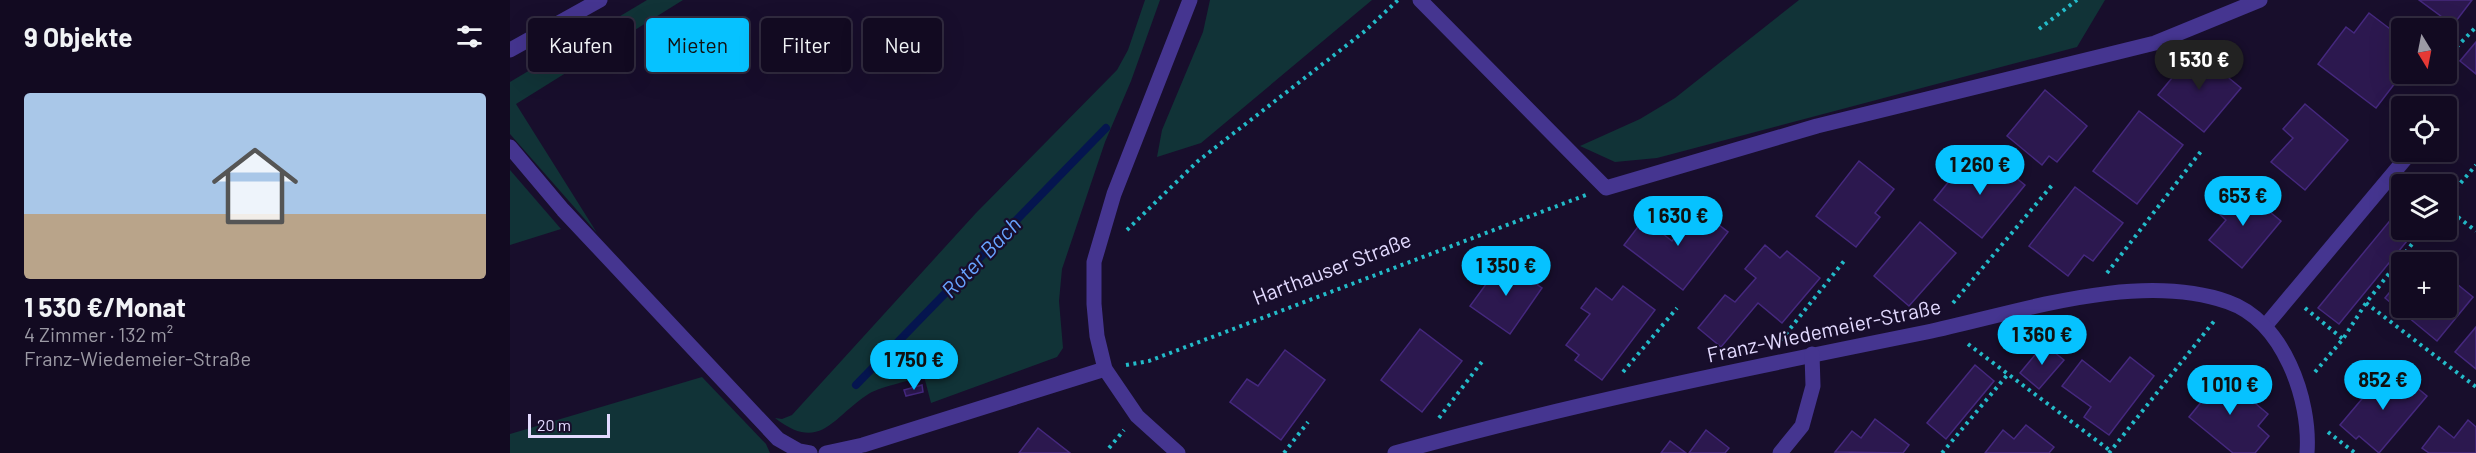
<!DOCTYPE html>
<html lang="de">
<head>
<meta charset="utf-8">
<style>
  :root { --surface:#120a21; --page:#1f182e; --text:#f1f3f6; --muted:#9c9aa5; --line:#312b3f; --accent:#06c2ff }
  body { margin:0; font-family:Barlow,sans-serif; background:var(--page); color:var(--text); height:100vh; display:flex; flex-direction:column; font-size:22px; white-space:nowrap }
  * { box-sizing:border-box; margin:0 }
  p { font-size:20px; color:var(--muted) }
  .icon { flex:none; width:33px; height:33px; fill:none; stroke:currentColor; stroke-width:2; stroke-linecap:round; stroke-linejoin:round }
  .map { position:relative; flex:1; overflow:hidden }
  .sheet { display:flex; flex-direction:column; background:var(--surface); width:510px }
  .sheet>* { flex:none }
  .banner { position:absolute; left:18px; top:18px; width:570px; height:54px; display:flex; gap:12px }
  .needle { width:39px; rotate:170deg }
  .controls { position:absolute; left:1881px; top:18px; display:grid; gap:12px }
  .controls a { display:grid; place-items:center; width:66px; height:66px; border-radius:6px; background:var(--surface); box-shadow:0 6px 24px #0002,0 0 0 2px var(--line); font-size:30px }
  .scale { position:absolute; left:18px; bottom:15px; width:82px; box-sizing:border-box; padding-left:6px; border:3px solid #e3daff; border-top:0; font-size:16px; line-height:21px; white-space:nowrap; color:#e3daff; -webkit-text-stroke:4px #180e2c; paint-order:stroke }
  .price { position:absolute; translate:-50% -51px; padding:0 14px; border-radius:21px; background:var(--accent); color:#111; font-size:20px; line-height:39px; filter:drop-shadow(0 2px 3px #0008) }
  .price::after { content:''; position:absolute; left:50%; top:36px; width:18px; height:14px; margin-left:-9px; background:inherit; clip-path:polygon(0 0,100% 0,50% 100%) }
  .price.on { background:#222; color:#fff }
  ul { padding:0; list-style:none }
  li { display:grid; align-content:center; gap:12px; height:318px; padding:0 24px }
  li span { display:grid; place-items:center; height:186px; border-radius:6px; color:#555 }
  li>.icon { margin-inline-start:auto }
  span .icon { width:108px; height:108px; fill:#fffc; stroke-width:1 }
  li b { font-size:26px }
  h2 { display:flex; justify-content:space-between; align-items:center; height:72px; padding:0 24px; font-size:26px }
  .pill { padding:0 21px; border-radius:6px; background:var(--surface); box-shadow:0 6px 24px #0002,0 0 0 2px var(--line); font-size:21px; line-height:54px }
  .pill.on { background:var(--accent); color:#111 }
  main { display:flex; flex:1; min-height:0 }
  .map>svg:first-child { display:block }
  .green { fill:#113337 }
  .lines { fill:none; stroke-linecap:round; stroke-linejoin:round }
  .stream { stroke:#05154f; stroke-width:8 }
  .building { fill:#2c184f; stroke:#45287e; stroke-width:1.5 }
  .path { stroke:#23bbc9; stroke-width:4; stroke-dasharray:3 4.5; stroke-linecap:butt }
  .minor { stroke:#453590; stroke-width:15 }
  .labels { text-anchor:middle; stroke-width:4.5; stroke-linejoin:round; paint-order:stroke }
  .street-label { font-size:21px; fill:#e3daff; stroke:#180e2c }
  .water-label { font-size:22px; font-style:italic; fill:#68a3ff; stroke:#180e2c }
</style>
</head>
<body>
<main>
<section class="sheet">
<h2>9 Objekte<svg class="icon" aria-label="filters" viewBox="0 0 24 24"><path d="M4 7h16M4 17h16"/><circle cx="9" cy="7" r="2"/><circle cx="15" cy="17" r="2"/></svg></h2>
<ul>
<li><span style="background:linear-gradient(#a9c7e8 65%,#b9a48a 0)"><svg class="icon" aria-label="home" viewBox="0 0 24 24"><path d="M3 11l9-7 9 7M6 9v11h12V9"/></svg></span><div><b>1 530 €/Monat</b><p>4 Zimmer · 132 m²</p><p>Franz-Wiedemeier-Straße</p></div></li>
</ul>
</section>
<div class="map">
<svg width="1966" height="453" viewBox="0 0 1966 453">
  <rect width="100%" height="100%" fill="#180e2c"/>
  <!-- green -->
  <g class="green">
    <path d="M137,0h36l-167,104 81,129 -87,-99v-52z"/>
    <path d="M635,0h15l-29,81 -26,61 -43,127 -3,32 4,47 -6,9 -126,46 -7,-27c-14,5 -46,11 -57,19 -35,23 -47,58 -92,23l7,1 10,-4 184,-202 141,-143 11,-20z"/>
    <path d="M700,0h162l-171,143 -44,14 5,-27 41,-98z"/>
    <path d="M1289,0h306l-28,47 -420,111 -42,4 -35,-16 60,-27 35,-21z"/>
    <path d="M0,170l51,59 -51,16z"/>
    <path d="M192,377l64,67 4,9h-260v-19z"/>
  </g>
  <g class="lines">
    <!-- stream -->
    <path class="stream" d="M346,385l250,-257"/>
  </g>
  <!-- building -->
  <g class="building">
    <path d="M1909,0h53l-19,25z"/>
    <path d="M1859,13l33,25v36l-26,34 -58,-44 28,-37 8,6z"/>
    <path d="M1966,42v32l-16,-13z"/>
    <path d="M1685,50l46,38 -37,44 -46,-37z"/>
    <path d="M1535,90l42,36 -30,36 -8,-6 -7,9 -35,-29z"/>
    <path d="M1795,104l43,36 -43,50 -34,-28 22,-24 -10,-9z"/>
    <path d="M1629,111l44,34 -46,59 -44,-33z"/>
    <path d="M1480,157l35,28 -43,53 -48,-38 28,-35 13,11z"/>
    <path d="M1349,161l35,28 -19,24 5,4 -24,30 -40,-31z"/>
    <path d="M1727,185l44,36 -39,47 -33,-28 17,-20 -10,-9z"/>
    <path d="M1565,187l48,36 -30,38 -9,-6 -16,21 -39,-30z"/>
    <path d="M1892,206v24h14l-77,94 -21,-16z"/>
    <path d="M1187,208l31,24 -45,58 -59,-45 20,-26 28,22z"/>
    <path d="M1410,222l36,31 -47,53 -35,-30z"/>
    <path d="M1255,245l15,13 7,-7 33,27 -38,45 -24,-20 -37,44 -23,-19 27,-33 10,7 21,-24 -11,-9z"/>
    <path d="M993,261l39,27 -32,46 -40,-28z"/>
    <path d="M1936,275l27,22 -36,44 -52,-43 17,-21v31h44z"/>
    <path d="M1113,286l32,24 -53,70 -27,-20 4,-5 -13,-10 24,-31 -9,-6 15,-20 16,12z"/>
    <path d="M1966,327v42l-21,-17z"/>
    <path d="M910,329l42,32 -40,51 -41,-32z"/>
    <path d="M1534,344l20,16 -25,29 -19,-16z"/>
    <path d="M775,350l40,30 -44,60 -51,-38 17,-23 11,7z"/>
    <path d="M1620,357l24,19 -45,59 -25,-18 7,-10 -29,-21 20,-26 28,22z"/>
    <path d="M1465,365l19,16 -48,58 -19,-16z"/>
    <path d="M1707,371l51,43 -10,12 11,10 -14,17h-22l-44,-36 13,-16 -6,-5z"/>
    <path d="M1873,374l13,10 7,-8 24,20 -48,57 -20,-17 -3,3 -16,-14z"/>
    <path d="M412,385l1,7 -17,4 -2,-6z"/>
    <path d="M1365,419l34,26 -6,8 -68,-1 17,-21 9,7z"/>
    <path d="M1958,420l8,7v26h-47l-7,-5 17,-22 15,12z"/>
    <path d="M1516,425l28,22 -5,6h-64l18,-23 11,9z"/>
    <path d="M528,428l32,25h-51z"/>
    <path d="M1196,430l23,18 -4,5h-36z"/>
    <path d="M1160,441l16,12h-25z"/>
  </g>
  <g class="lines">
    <!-- path -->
    <g class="path">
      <path d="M1529,29l38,-29"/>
      <path d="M1936,58l29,-30 1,1"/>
      <path d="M1931,74l2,14"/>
      <path d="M1936,200l30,-35"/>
      <path d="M1936,208l30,23"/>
      <path d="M617,230l71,-69 167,-130 33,-31"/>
      <path d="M1597,273l95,-123"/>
      <path d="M1443,303l100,-119"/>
      <path d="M1856,303l110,84"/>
      <path d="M1795,308l38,31"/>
      <path d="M1271,340l63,-79"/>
      <path d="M1458,344l144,108"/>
      <path d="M616,365l23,-4 437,-166"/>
      <path d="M1113,372l54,-64"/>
      <path d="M1805,372l28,-33 23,-36 57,-73"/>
      <path d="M929,418l45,-59"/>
      <path d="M1818,432l27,21"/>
      <path d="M599,448l15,-18"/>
      <path d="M774,453l24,-31"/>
      <path d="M1432,453l66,-79"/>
      <path d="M1599,453l106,-133"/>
    </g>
    <!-- minor -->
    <g class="minor">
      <path d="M910,0l186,188 211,-62 338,-83 105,-43"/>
      <path d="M0,50l90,-50"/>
      <path d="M1936,108h1"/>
      <path d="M0,147l53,63 215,229 21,12 11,2"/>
      <path d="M1756,325l145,-173"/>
      <path d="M316,453l37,-8 242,-76"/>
      <path d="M668,453l-41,-37 -32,-47 -8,-33 -3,-32v-42l20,-68 76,-194"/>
      <path d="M885,453c175,-49 353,-85 532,-121 90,-19 210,-62 301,-30 55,19 83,97 79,151"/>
      <path d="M1270,453l22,-27 11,-40 -1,-32"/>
    </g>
  </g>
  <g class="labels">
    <!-- street labels -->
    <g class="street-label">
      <text transform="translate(822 269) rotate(-21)" y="7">Harthauser Straße</text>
      <text transform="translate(1314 331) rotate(-12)" y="7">Franz-Wiedemeier-Straße</text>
    </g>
    <!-- water labels -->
    <g class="water-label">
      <text transform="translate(471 257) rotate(-46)" y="8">Roter Bach</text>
    </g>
  </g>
</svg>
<div class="controls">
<a><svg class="needle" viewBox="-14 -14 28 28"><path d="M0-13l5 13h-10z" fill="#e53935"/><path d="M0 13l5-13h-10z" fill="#9c9aa5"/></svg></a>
<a><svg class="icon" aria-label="locate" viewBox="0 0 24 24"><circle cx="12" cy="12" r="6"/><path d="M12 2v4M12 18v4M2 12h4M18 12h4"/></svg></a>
<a><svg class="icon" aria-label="layers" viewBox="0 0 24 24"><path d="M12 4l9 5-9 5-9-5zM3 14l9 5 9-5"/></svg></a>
<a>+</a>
</div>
<div class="scale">20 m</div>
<b class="price on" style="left:1689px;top:91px">1 530 €</b>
<b class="price" style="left:1470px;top:196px">1 260 €</b>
<b class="price" style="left:1733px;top:227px">653 €</b>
<b class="price" style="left:1168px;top:247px">1 630 €</b>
<b class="price" style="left:996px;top:297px">1 350 €</b>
<b class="price" style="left:1532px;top:366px">1 360 €</b>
<b class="price" style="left:404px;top:391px">1 750 €</b>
<b class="price" style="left:1873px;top:411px">852 €</b>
<b class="price" style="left:1720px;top:416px">1 010 €</b>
<div class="banner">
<a class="pill">Kaufen</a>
<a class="pill on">Mieten</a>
<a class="pill">Filter</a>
<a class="pill">Neu</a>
</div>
</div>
</main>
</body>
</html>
